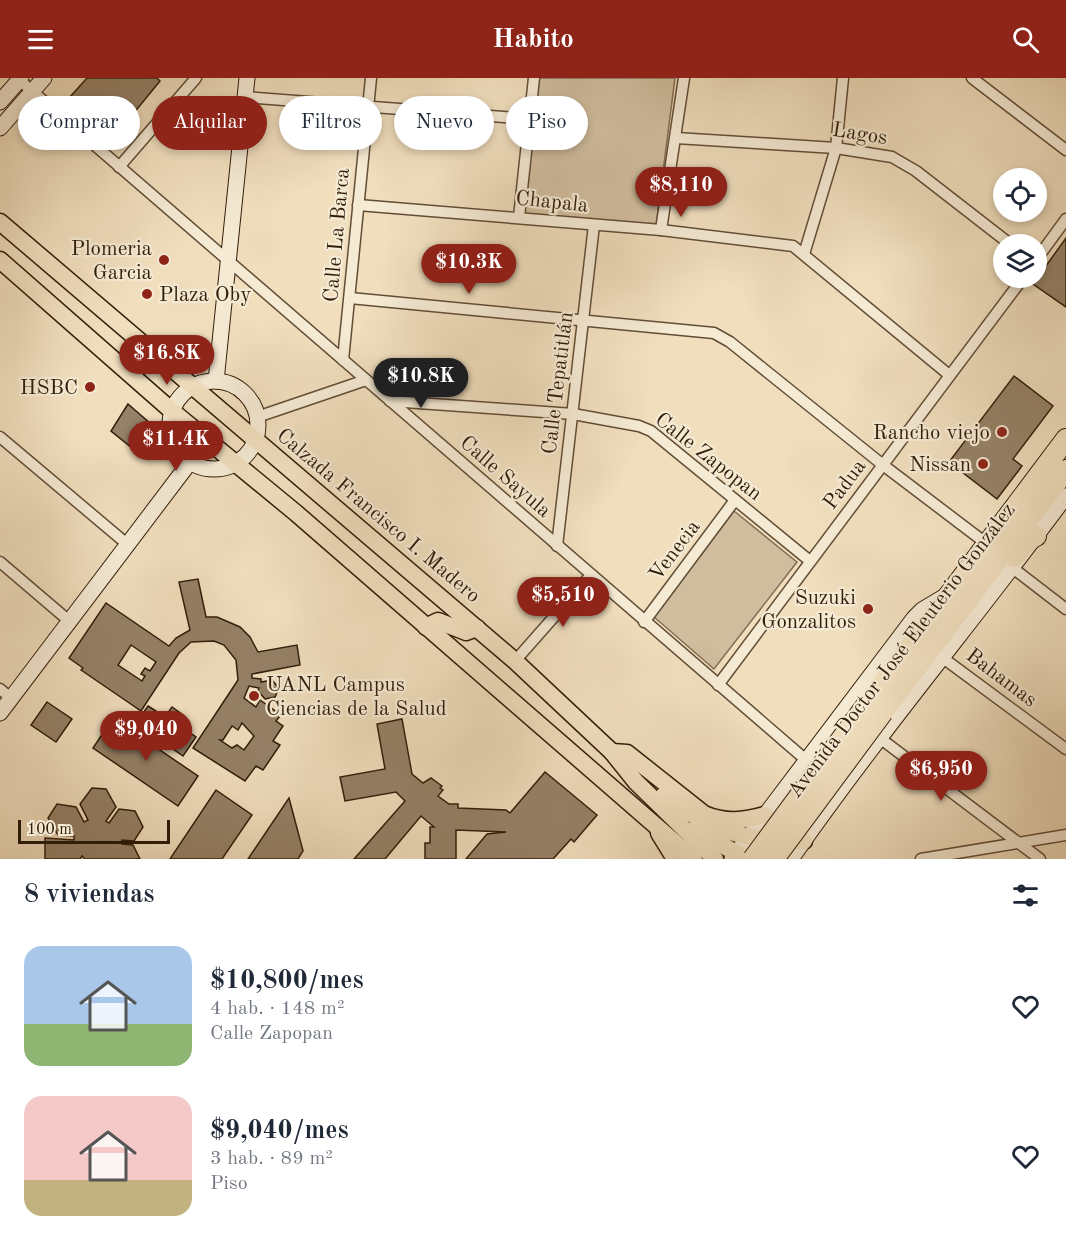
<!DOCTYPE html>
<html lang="es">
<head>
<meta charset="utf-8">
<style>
  :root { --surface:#fff; --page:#f6f6f7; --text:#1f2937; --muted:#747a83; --accent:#8f2418 }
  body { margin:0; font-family:"Old Standard TT",serif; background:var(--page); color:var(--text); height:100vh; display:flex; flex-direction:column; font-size:22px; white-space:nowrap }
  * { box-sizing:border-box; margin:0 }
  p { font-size:20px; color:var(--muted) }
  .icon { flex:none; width:33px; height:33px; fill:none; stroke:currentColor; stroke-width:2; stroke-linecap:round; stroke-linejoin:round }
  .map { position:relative; height:781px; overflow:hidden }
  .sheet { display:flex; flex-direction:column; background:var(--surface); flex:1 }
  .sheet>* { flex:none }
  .top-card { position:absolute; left:18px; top:18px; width:600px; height:54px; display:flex; gap:12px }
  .fabs { position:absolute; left:993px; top:90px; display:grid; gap:12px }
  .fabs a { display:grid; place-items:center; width:54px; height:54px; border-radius:50%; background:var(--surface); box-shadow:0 3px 9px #0003; font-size:30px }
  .scale { position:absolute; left:18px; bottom:15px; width:152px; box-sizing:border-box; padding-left:6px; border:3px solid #321d09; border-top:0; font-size:16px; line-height:21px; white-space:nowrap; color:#321d09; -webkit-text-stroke:4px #f5ead4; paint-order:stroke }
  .price { position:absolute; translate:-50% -51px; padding:0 14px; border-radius:21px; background:var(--accent); color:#fff; font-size:20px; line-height:39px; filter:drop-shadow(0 2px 3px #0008) }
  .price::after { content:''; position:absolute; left:50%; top:36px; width:18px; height:14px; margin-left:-9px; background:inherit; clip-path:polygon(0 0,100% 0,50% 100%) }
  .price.selected { background:#222; color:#fff }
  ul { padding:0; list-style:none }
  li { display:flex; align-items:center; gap:18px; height:150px; padding:0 24px }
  li span { display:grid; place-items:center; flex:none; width:168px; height:120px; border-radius:18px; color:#555 }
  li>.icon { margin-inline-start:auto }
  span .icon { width:72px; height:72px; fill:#fffc; stroke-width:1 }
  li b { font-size:26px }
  h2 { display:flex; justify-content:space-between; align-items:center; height:72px; padding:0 24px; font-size:26px }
  .chip { padding:0 21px; border-radius:27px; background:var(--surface); box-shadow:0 3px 9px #0003; font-size:21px; line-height:54px }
  .chip.selected { background:var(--accent); color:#fff }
  header { display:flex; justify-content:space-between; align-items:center; height:78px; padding:0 24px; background:var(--accent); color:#fff; font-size:27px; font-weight:800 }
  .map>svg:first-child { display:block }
  .green { fill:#d0bd9e; stroke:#816d54; stroke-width:1.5 }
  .building { fill:#958167; stroke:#321d09; stroke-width:1.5; fill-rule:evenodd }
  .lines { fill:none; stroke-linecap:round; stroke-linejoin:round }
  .street-casing { stroke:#624d36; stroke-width:13 }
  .secondary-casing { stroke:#321d09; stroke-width:17 }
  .primary-casing { stroke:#321d09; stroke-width:19 }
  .highway-casing { stroke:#321d09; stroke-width:22 }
  .street { stroke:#f5ead4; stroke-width:10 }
  .secondary { stroke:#f5ead4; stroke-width:15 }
  .primary { stroke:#f0debd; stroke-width:16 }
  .highway { stroke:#f0debd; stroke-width:20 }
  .highway-bridge-casing { stroke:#321d09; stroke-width:22; stroke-linecap:butt }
  .highway-bridge { stroke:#f0debd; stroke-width:20 }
  .poi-dot { fill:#8f2418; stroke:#f5ead4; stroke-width:2 }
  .labels { text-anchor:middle; stroke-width:4.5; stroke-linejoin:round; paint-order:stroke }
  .street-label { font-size:21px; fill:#321d09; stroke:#f5ead4 }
  .poi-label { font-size:21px; fill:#321d09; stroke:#f5ead4; text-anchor:end }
</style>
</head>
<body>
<header><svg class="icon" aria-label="menu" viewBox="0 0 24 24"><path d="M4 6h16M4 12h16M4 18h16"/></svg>Habito<svg class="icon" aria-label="search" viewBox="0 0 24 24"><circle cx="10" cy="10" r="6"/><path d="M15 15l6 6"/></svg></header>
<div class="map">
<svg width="1066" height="781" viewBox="0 0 1066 781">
  <rect width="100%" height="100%" fill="#f0debd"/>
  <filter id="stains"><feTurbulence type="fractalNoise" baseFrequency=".00333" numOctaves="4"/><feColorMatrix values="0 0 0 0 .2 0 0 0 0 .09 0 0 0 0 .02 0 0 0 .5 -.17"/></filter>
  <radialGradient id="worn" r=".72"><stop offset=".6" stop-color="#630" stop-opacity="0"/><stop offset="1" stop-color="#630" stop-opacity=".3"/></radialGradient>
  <!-- green -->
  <g class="green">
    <path d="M536,0h139l-19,148 -134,-13z"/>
    <path d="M734,433l63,51 -83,107 -60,-52z"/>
  </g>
  <!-- building -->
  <g class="building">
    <path d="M87,0h70l3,3 -45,55 -45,-39z"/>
    <path d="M1066,160v69l-33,-23z"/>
    <path d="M1014,298l39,30 -40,53 9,7 -25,33 -48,-37z"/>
    <path d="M128,326l31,27 -16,26 -32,-26z"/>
    <path d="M198,501l8,38h11l23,10 10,10 8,15 39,-7 3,20 -48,9v4l9,1v3l11,-2 7,8 -4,9 -10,2 -7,-8 1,-3 -10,-2 -5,12 12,9 4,-7 21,15 -5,6 7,5 -10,15 7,4 -17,25 -7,-4 -11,15 -52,-33 45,-68 -2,-20 -12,-15 -10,-4 -23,1 -12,11 -38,58 -60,-41 2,-2 -14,-10 37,-55 63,43 7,-8 14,-8 -11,-48zM131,567l25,17 -6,9 -5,-3 -4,6 4,2 -3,5 -24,-16zM242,645l12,13 -10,14 -7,-5 -5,3 -12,-8h3l9,-14 6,4z"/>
    <path d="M47,624l25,17 -16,23 -25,-17z"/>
    <path d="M148,628l17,11 7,-10 11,8 -6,9 19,13 -13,19 -47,-33z"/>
    <path d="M113,640l85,58 -20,30 -85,-58z"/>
    <path d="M402,641l10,55 11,9 8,-5 11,8 -2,2 3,2 -5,6 11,8h9v4l48,2 4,3 35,-41 52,43 -23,27 -3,-3 -18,20h-87l21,-25 19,-2 -50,-2v29h-31v-16h5v-16h4l-13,-11 -36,43h-31l51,-58 -9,-9 -51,9 -5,-24 45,-8 -8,-45z"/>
    <path d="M92,710l14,1 10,18 -10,14 3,2 10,-14 16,2 8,16 -9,14 -12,-1v4l11,1 7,14h-55l-3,-3 -2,3h-35v-21l29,2v-4l-16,-1 -10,-17 9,-14 19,3 8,15 4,-2 -8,-16z"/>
    <path d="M216,712l36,25 -30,44h-52z"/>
    <path d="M289,720l14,53 -5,8h-50z"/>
  </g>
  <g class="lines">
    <!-- street casing -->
    <g class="street-casing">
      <g id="street">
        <path d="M17,0l789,682"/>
        <path d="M972,0l94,72"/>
        <path d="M245,19l284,22"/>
        <path d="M676,60l160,10 56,9 24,14 94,73"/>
        <path d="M119,89l77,-89"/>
        <path d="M358,127l303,25 132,16 155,128"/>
        <path d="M519,139l15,-139"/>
        <path d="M661,152l23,-152"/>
        <path d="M804,176l32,-106 7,-70"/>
        <path d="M1036,182l30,-41"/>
        <path d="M350,220l364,35 16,9 153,123 104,79"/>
        <path d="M343,282l28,-282"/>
        <path d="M390,323l183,13 66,12 12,5 159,130"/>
        <path d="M257,339l109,-37"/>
        <path d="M0,359l127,107"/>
        <path d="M557,468l37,-321"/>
        <path d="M0,484l68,58"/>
        <path d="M1014,491l52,40"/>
        <path d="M644,544l91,-122"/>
        <path d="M943,580l123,91"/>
        <path d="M515,583l75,-85"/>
        <path d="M718,607l305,-407"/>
        <path d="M0,611l11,9"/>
        <path d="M881,661l159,120"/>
        <path d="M921,781l145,-24"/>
      </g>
    </g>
    <!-- secondary casing -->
    <g class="secondary-casing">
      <g id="secondary">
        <path d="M0,24l21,-24"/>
        <path d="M0,50l44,-50"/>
        <path d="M216,303l31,-303"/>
        <circle cx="214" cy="347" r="44"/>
        <path d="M0,635l190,-251"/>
        <path d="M732,781l182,-241 8,-8 25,-15"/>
        <path d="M791,781c87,-125 185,-241 275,-363"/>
      </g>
    </g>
    <!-- primary casing -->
    <g class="primary-casing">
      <g id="primary">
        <path d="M0,144l515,439 97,91 24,30 79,77"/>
        <path d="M0,182l172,151 124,102 398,346"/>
        <path d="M426,549l12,-6 28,11 11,-4"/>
        <path d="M612,674l15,1 77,61c21,9 40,7 61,1"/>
        <path d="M663,718c50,35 80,45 141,45"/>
        <path d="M695,751l51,30"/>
        <path d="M659,755l16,26"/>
      </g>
    </g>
    <!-- highway casing -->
    <g class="highway-casing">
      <g id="highway">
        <path d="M1014,479l15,-17 7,-4"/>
        <path d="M868,625l198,-264"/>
        <path d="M883,634l183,-242"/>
      </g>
    </g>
    <!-- street -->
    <use href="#street" class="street"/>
    <!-- secondary -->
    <use href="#secondary" class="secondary"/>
    <!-- primary -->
    <use href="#primary" class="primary"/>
    <!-- highway -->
    <use href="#highway" class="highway"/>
    <!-- highway-bridge casing -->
    <g class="highway-bridge-casing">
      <g id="highway-bridge">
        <path d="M753,781l115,-156"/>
        <path d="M774,781l109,-147"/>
      </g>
    </g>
    <!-- highway-bridge -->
    <use href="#highway-bridge" class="highway-bridge"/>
  </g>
  <!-- markers -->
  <g class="poi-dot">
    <circle cx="164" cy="182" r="6"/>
    <circle cx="147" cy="216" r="6"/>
    <circle cx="90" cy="309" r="6"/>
    <circle cx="1002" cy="354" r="6"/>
    <circle cx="983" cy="386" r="6"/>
    <circle cx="868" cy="531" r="6"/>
    <circle cx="254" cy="618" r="6"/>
  </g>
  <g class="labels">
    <!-- street labels -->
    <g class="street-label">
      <text transform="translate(860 55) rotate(9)" y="7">Lagos</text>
      <text transform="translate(552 123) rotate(6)" y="7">Chapala</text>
      <text transform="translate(336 157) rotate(-85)" y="7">Calle La Barca</text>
      <text transform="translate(557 305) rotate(-83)" y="7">Calle Tepatitlán</text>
      <text transform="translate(709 378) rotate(38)" y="7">Calle Zapopan</text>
      <text transform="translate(506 398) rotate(41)" y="7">Calle Sayula</text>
      <text transform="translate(844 406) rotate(-53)" y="7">Padua</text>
      <text transform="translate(379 437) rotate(40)" y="7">Calzada Francisco I. Madero</text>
      <text transform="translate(674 472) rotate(-53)" y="7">Venecia</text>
      <text transform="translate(901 572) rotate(-53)" y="7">Avenida Doctor José Eleuterio González</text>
      <text transform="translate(1002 599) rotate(37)" y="7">Bahamas</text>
    </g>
    <!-- poi labels -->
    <g class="poi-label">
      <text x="152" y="177">Plomeria<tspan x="152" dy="24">Garcia</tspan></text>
      <text x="159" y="223" text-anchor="start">Plaza Oby</text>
      <text x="78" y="316">HSBC</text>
      <text x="990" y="361">Rancho viejo</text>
      <text x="971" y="393">Nissan</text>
      <text x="856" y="526">Suzuki<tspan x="856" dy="24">Gonzalitos</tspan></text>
      <text x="266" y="613" text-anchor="start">UANL Campus<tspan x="266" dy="24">Ciencias de la Salud</tspan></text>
    </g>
  </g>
  <rect width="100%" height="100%" filter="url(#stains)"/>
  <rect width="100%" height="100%" fill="url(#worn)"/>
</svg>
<div class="fabs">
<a><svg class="icon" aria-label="locate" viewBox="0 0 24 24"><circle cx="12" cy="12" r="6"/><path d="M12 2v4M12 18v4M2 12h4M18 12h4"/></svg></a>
<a><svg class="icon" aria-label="layers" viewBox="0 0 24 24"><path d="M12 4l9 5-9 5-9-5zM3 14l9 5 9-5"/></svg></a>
</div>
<div class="scale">100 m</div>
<b class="price" style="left:681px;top:140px">$8,110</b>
<b class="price" style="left:469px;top:217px">$10.3K</b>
<b class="price" style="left:167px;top:308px">$16.8K</b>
<b class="price selected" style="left:421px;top:331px">$10.8K</b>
<b class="price" style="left:176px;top:394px">$11.4K</b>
<b class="price" style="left:563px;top:550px">$5,510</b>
<b class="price" style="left:146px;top:684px">$9,040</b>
<b class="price" style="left:941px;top:724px">$6,950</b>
<div class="top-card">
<a class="chip">Comprar</a>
<a class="chip selected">Alquilar</a>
<a class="chip">Filtros</a>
<a class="chip">Nuevo</a>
<a class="chip">Piso</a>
</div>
</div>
<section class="sheet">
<h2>8 viviendas<svg class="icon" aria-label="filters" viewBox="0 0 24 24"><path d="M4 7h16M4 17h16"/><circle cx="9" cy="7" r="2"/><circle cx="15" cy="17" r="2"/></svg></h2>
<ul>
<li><span style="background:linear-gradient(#a9c7e8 65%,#8fb573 0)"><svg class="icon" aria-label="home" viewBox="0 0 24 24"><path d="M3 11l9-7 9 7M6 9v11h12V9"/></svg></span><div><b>$10,800/mes</b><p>4 hab. · 148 m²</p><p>Calle Zapopan</p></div><svg class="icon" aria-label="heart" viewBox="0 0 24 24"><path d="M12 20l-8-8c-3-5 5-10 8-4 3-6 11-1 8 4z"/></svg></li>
<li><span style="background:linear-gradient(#f6c9c9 70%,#c2b280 0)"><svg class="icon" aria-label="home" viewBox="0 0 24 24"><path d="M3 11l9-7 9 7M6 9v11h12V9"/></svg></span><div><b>$9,040/mes</b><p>3 hab. · 89 m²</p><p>Piso</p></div><svg class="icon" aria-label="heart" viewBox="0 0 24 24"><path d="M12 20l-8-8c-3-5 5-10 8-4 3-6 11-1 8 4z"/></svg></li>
</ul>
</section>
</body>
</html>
